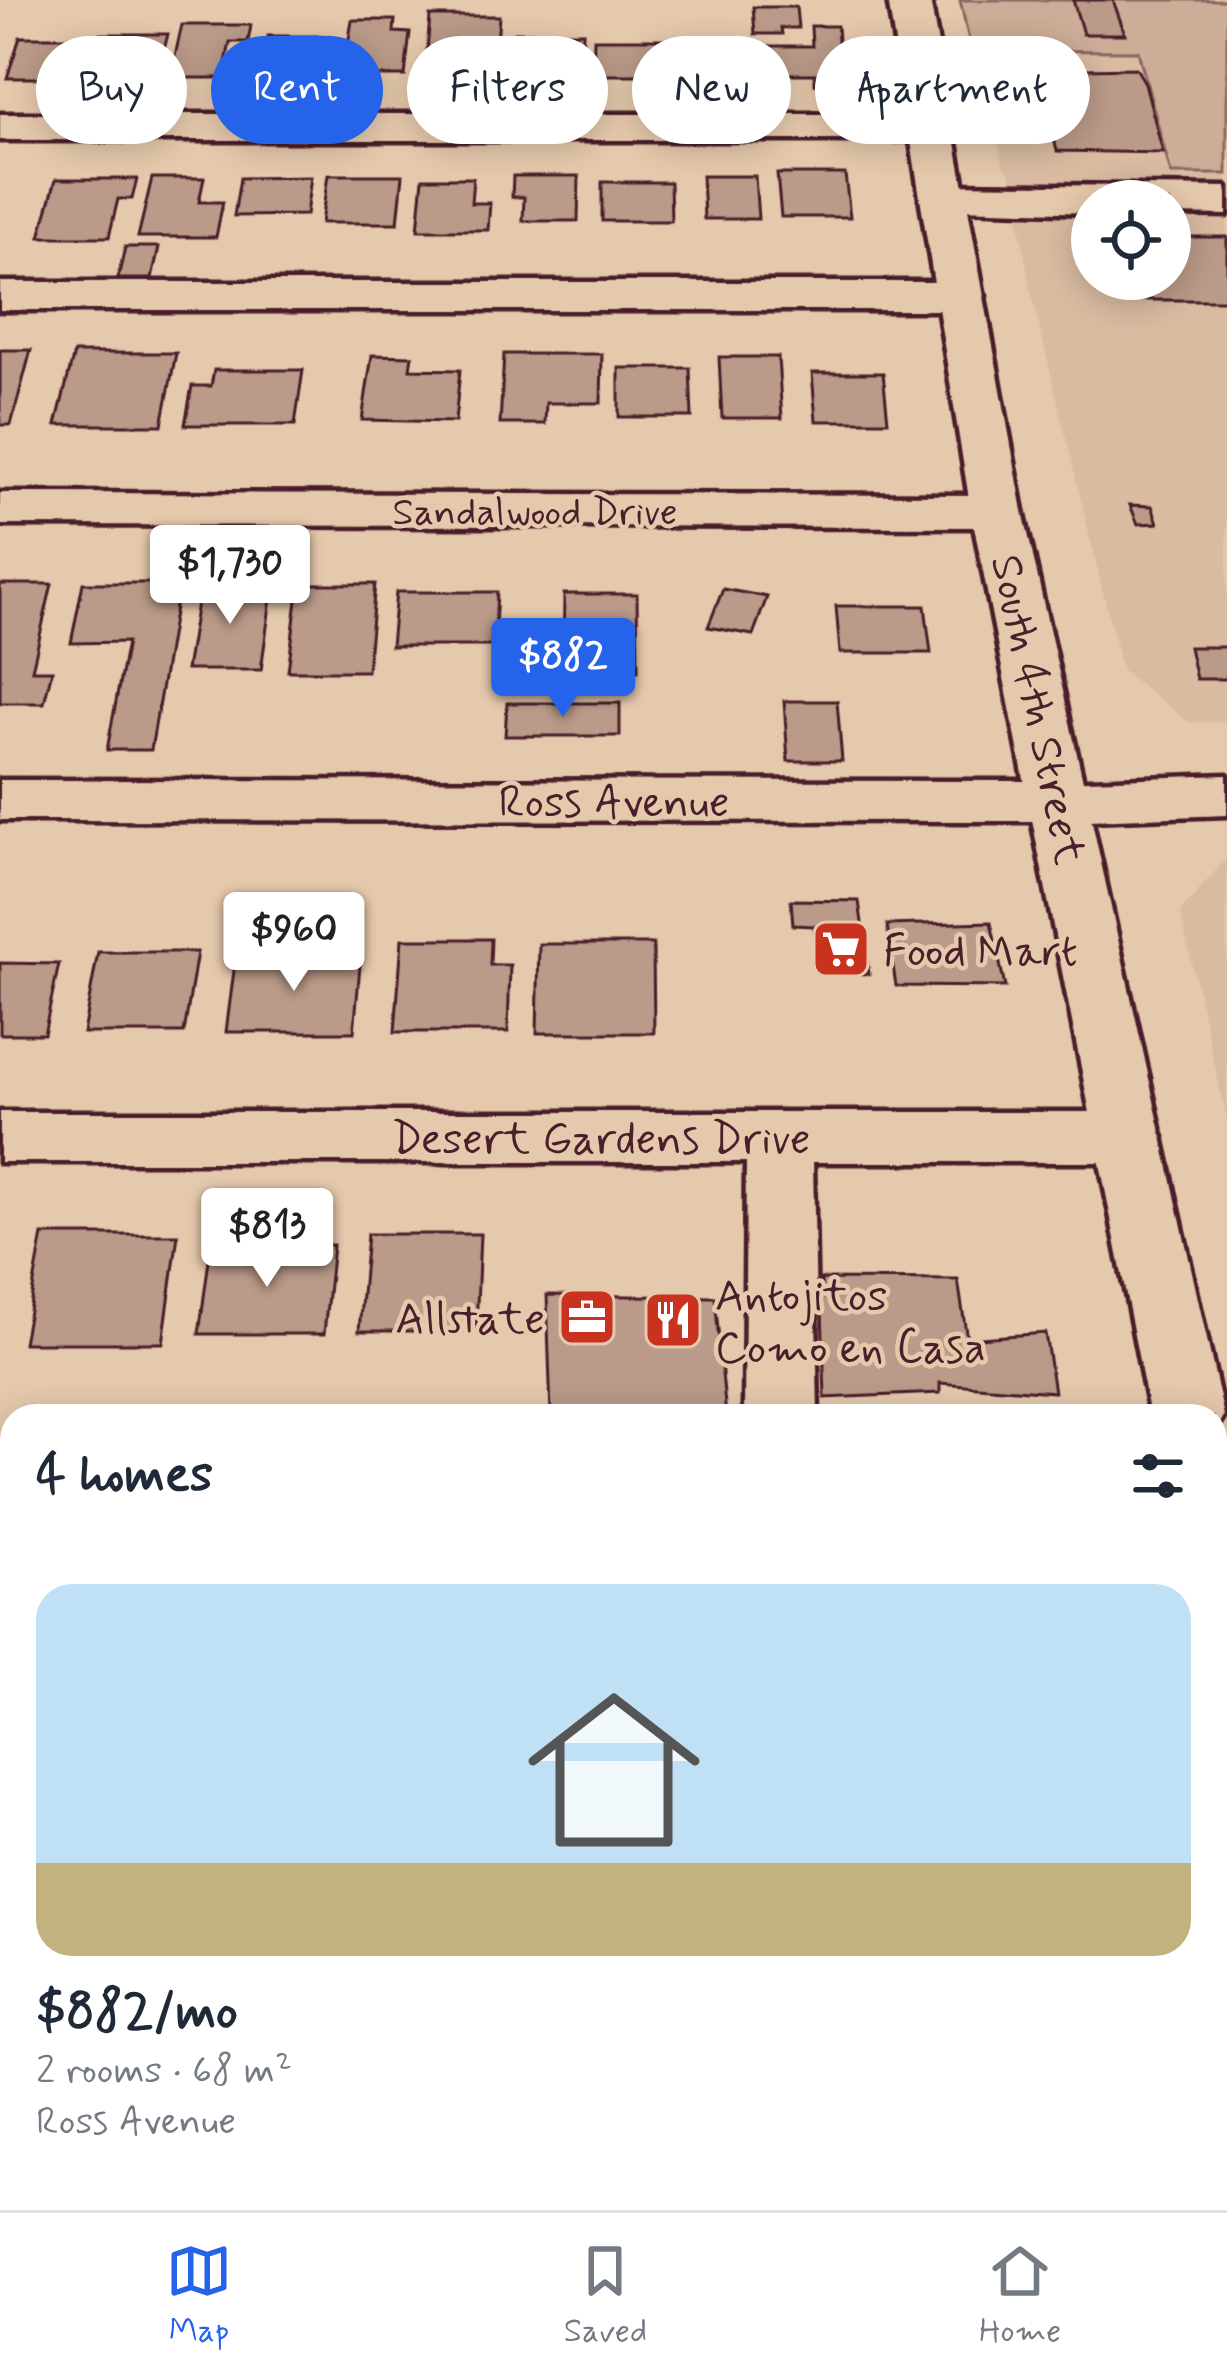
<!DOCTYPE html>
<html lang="en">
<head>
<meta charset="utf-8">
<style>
  :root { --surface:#fff; --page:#f6f6f7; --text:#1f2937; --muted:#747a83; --line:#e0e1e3; --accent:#2563eb }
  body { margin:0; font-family:Mynerve,sans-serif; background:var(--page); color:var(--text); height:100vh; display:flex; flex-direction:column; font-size:45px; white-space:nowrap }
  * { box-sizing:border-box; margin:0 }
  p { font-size:39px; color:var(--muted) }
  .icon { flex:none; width:66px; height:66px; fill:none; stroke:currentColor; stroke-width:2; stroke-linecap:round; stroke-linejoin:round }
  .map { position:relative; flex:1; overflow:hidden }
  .sheet { position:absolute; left:0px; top:1404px; width:1227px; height:807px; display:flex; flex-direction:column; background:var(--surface); border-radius:36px 36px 0 0; box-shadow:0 6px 30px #0003 }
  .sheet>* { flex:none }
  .guide { position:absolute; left:36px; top:36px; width:1155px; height:108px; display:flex; gap:24px }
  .fabs { position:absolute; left:1071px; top:180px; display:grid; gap:24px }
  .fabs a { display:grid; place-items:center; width:120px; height:120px; border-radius:50%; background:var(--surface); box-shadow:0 6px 30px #0003; font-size:60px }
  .price { position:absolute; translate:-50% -102px; padding:0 27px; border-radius:12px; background:#fff; color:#222; font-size:39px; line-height:78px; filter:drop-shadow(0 3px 6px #0008) }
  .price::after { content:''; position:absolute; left:50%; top:72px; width:36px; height:27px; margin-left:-18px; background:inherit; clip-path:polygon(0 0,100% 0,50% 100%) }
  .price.current { background:var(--accent); color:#fff }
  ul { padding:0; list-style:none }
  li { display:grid; align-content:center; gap:24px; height:636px; padding:0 36px }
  li span { display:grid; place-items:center; height:372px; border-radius:36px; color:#555 }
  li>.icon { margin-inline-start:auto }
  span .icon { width:216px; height:216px; fill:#fffc; stroke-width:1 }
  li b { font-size:51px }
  h2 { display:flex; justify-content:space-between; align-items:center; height:144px; padding:0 36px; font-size:51px }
  .tag { padding:0 42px; border-radius:54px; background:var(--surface); box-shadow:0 6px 30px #0003; font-size:42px; line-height:108px }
  .tag.current { background:var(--accent); color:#fff }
  .tab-bar { display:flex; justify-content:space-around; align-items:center; height:168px; border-top:3px solid var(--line); background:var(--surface); font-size:33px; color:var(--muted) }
  .tab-bar a { display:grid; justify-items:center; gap:6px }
  .tab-bar .current { color:var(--accent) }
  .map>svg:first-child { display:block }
  .built { fill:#d8bba1; fill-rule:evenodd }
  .green { fill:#ccad97; stroke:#8b6661; stroke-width:3 }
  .building { fill:#ba9a88; stroke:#4a1f2b; stroke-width:3 }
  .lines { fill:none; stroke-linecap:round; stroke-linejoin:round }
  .minor-casing { stroke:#4a1f2b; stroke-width:9 }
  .major-casing { stroke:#4a1f2b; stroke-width:9 }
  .minor { fill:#e5c9ac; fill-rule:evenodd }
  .major { fill:#e5c9ac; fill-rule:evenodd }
  .labels { text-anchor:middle; stroke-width:9; stroke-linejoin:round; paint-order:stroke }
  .far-street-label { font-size:39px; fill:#4a1f2b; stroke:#e5c9ac }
  .street-label { font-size:45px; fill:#4a1f2b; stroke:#e5c9ac }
  .poi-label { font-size:45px; fill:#4a1f2b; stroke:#e5c9ac; text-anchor:start }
</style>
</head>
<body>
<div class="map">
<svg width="1227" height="2210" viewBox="0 0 1227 2210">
  <rect width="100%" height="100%" fill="#e5c9ac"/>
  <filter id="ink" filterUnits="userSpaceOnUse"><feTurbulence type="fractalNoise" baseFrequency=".00833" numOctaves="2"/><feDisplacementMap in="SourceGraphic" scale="24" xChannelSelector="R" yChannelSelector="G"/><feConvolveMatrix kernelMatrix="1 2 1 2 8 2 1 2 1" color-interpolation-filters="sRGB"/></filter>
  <g filter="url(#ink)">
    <!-- built -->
    <g class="built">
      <path d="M977,50h161l89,124v548h-38l-67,-51 -92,-384 -19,-113 -8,-9zM1092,201h78v78h-78z"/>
      <path d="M1227,858v262l-47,-208z"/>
    </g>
    <!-- green -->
    <path class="green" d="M960,0h267v174h-56l-33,-123 -161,-1 -7,-5z"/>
    <!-- building -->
    <g class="building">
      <path d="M1073,0h40l12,34h-42z"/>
      <path d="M753,7h43l2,21h-17l1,6h-27z"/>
      <path d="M430,16h69l-4,59h-70z"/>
      <path d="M352,20h43l-1,12 16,1 -5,43h-62z"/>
      <path d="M182,25h69l-3,17h-18l-7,36h-53z"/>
      <path d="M811,26h26l4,59 -26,-1v-10h-51l-1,-28h49z"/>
      <path d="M515,32h68l-1,44h-70z"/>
      <path d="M98,34h70l-11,43h-71z"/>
      <path d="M268,36h62l-6,40h-63z"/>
      <path d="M20,37h61l-12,41h-62z"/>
      <path d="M594,39h76l1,36h-78z"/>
      <path d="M690,40h48l2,33h-49z"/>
      <path d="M1136,68l9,15 18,70 -106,-2 -16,-67 45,-1 -2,-14z"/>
      <path d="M777,174h68l5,43h-69z"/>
      <path d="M328,175h75l-5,48h-77z"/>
      <path d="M513,176h66l-1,45h-55l1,-24h-12z"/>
      <path d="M702,176h53l3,43h-54z"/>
      <path d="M311,177l-5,38 -72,1 6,-38z"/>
      <path d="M152,178h52l-5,24h24l-7,35h-78z"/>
      <path d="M423,178h50l-2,25h19l-2,27h-70z"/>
      <path d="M56,179h81l-5,20h-14l-9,38h-69z"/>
      <path d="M602,182h68l1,39h-69z"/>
      <path d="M1170,237h57v63h-116l-6,-21h65z"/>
      <path d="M125,247h34l-8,36h-34z"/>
      <path d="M0,350h31l-20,75h-11z"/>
      <path d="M74,353h102l-14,72h-106z"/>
      <path d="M504,354h98l-1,49h-55l-1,21h-45z"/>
      <path d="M372,355l40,1 -2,13 50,1 -5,52 -93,-2z"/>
      <path d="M719,357h59l4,61h-60z"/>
      <path d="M619,368h71l2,49h-73z"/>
      <path d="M214,370h89l-8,55h-110l7,-39h19z"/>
      <path d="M812,373h71l5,48h-72z"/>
      <path d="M1130,505l22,1 6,17 -20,1z"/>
      <path d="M83,583h96l-28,167h-44l20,-108 -56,1z"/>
      <path d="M0,584h52l-20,86h20l-8,33h-44z"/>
      <path d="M200,584h73l-12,86h-75z"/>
      <path d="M299,584h76l-8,87h-79z"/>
      <path d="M723,589l44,8 -14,38 -45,-8z"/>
      <path d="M396,592h101l-3,54h-103z"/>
      <path d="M564,594h73l1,77h-75z"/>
      <path d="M836,606h89l6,47h-91z"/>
      <path d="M1189,647h38v32h-31z"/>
      <path d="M784,701h53l5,60h-54z"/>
      <path d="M507,703h113v33h-115z"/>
      <path d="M791,900l68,1 10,73 -49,-2 -6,-46 -21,-1z"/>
      <path d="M991,922l14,65 -109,-1 -9,-61z"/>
      <path d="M402,939h89l-1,26h20l-2,67h-113z"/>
      <path d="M539,944h114l1,89h-117z"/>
      <path d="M98,952h99l-13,81h-101z"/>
      <path d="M236,955h125l-7,77h-128z"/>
      <path d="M0,963l59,1 -15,70h-44z"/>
      <path d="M367,1234h113l-4,97h-117z"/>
      <path d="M43,1235h135l-15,108h-140z"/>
      <path d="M211,1245h122l-9,89h-125z"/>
      <path d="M821,1279l137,1 9,59 78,-6 9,59 -114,-9v10l-115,5z"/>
      <path d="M547,1295l168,2 11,119h-175z"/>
    </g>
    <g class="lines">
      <!-- minor casing -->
      <g class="minor-casing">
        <g id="minor">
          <path d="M0,114h930l16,4 6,9 -6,9 -16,4h-930z"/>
          <path d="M945,184l282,3v28l-57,-1v-13h-78v12l-163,-5 -7,-10 7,-10z"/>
          <path d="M0,282h961l17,4 7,10 -7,10 -17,4h-961z"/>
          <path d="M0,493l997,2 19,5 7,11 -7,11 -19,5 -997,-2z"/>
          <path d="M1227,775v40l-166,6 -1061,-1v-40l1061,1z"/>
          <path d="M0,1112h1130l24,7 9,18 -9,18 -24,7h-317l5,254h-74l2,-254h-746z"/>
          <rect x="0" y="1499" width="12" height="66"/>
        </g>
      </g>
      <!-- major casing -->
      <g class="major-casing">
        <g id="major">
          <path d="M888,0h42l93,511 201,905 -9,17v-17h-65l-179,-905z"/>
          <path d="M1215,1524l12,4v122l-12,-4z"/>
        </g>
      </g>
      <!-- minor -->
      <use href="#minor" class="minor"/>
      <!-- major -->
      <use href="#major" class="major"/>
    </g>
  </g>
  <!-- icons -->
  <defs>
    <g id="supermarket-square" transform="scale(3)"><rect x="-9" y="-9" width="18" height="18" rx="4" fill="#c8321e" stroke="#e5c9ac"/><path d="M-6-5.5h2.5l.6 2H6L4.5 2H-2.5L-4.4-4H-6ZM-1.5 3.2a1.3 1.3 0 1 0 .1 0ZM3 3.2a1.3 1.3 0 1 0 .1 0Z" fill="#fff"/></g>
    <g id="office-square" transform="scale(3)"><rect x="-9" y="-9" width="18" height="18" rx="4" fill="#c8321e" stroke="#e5c9ac"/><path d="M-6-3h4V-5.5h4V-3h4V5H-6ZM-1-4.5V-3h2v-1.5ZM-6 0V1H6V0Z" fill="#fff"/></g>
    <g id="restaurant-square" transform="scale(3)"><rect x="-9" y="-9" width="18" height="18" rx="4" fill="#c8321e" stroke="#e5c9ac"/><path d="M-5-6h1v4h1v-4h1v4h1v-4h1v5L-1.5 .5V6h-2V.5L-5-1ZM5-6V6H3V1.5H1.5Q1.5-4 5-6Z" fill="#fff"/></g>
  </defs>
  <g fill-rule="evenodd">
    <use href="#supermarket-square" x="841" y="949"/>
    <use href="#office-square" x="587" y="1317"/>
    <use href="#restaurant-square" x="673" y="1320"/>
  </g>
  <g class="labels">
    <!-- far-street labels -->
    <g class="far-street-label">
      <text x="535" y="524">Sandalwood Drive</text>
    </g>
    <!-- street labels -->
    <g class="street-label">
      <text transform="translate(1040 709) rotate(78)" y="16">South 4th Street</text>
      <text x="614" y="816">Ross Avenue</text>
      <text x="601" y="1153">Desert Gardens Drive</text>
    </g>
    <!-- poi labels -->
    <g class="poi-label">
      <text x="883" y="965">Food Mart</text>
      <text x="715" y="1310">Antojitos<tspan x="715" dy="52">Como en Casa</tspan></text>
      <text x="545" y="1333" text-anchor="end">Allstate</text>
    </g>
  </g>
</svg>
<div class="fabs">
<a><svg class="icon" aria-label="locate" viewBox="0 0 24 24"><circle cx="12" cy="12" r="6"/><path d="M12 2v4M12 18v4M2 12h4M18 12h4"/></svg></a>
</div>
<b class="price" style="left:230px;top:627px">$1,730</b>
<b class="price current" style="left:563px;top:720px">$882</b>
<b class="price" style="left:294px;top:994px">$960</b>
<b class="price" style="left:267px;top:1290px">$813</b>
<div class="guide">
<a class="tag">Buy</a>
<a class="tag current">Rent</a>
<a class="tag">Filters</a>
<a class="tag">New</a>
<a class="tag">Apartment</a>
</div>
<section class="sheet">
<h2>4 homes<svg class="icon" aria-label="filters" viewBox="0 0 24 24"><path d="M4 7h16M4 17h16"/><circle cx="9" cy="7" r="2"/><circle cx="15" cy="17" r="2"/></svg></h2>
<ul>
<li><span style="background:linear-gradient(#bfe0f5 75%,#c2b280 0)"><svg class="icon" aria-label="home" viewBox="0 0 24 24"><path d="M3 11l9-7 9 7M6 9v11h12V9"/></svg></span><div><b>$882/mo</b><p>2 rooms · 68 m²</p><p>Ross Avenue</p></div></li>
</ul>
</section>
</div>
<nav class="tab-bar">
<a class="current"><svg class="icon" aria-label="map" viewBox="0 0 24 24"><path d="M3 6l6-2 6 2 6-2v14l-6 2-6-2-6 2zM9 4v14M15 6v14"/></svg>Map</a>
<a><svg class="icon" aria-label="saved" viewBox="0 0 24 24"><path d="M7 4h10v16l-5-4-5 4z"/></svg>Saved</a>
<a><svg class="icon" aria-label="home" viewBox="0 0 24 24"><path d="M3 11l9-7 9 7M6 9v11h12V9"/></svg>Home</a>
</nav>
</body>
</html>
